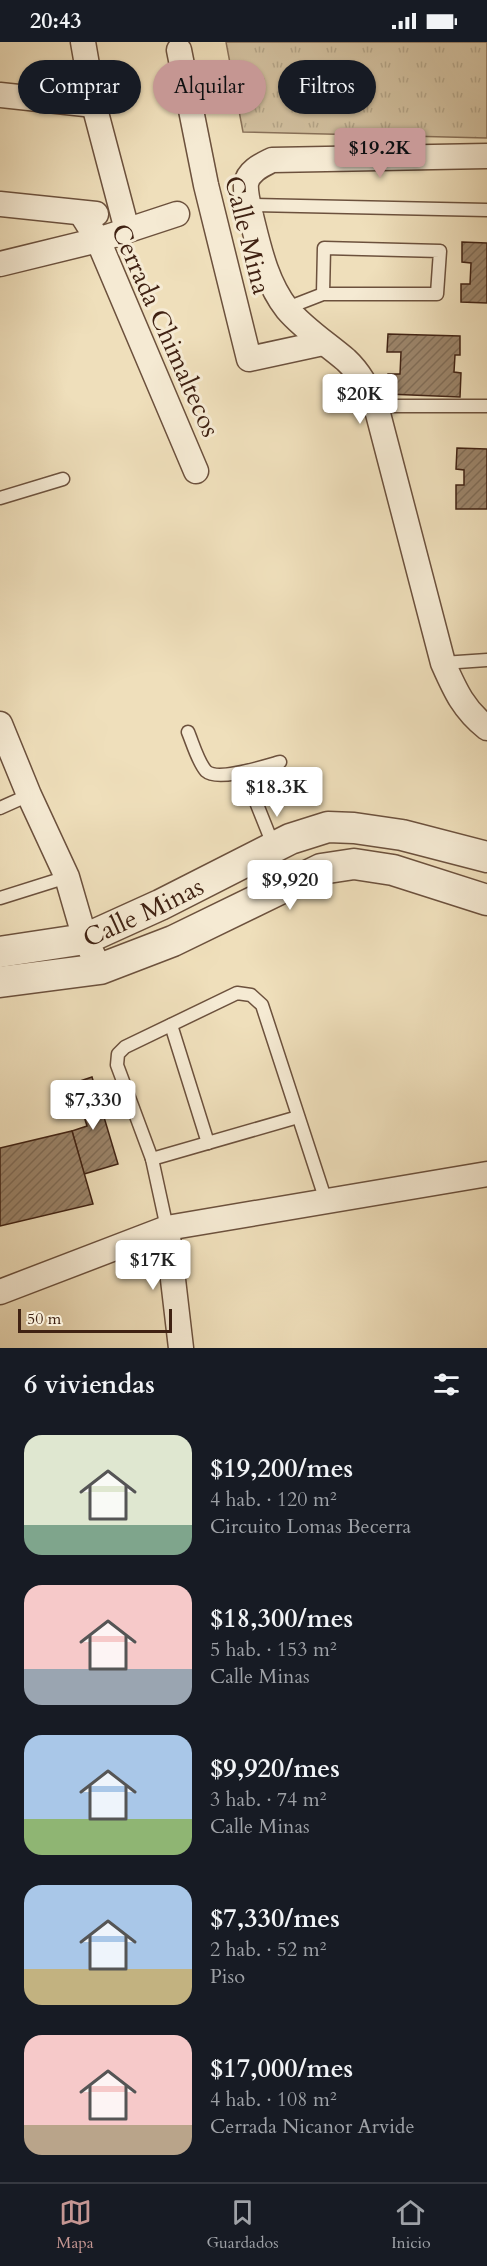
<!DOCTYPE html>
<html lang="es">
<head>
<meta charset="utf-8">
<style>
  :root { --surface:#171b24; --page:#242831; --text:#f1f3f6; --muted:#9ea1a6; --line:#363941; --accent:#c59692 }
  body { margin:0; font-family:Cardo,serif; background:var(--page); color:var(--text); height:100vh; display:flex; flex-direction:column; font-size:22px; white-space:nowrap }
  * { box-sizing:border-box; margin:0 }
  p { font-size:20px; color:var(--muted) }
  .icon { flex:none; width:33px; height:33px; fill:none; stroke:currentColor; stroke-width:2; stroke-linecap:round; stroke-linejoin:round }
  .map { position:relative; height:1306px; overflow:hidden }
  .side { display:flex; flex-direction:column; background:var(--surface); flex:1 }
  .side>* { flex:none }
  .guide { position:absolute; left:18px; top:18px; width:452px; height:54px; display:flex; gap:12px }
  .scale { position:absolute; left:18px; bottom:15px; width:154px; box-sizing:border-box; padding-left:6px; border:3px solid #402213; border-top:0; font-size:16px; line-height:21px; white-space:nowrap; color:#402213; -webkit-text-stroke:4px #f5ead3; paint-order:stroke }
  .price { position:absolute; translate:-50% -51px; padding:0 14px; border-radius:6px; background:#fff; color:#222; font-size:20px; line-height:39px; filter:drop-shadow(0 2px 3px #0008) }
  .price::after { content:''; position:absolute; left:50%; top:36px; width:18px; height:14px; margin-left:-9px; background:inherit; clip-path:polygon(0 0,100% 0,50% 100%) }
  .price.current { background:var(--accent); color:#111 }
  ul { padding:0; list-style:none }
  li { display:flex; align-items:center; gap:18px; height:150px; padding:0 24px }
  li span { display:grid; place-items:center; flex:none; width:168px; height:120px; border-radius:18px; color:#555 }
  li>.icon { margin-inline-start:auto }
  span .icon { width:72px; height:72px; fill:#fffc; stroke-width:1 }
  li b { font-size:26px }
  h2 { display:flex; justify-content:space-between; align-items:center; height:72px; padding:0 24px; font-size:26px }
  .tag { padding:0 21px; border-radius:27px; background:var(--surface); box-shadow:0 2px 4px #0004; font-size:21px; line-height:54px }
  .tag.current { background:var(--accent); color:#111 }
  .status { display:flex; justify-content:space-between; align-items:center; height:42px; padding:0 30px; background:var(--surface); direction:ltr }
  .status svg { height:16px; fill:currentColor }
  .dock { display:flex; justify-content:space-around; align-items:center; height:84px; border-top:2px solid var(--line); background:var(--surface); font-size:16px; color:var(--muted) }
  .dock a { display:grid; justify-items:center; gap:3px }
  .dock .current { color:var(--accent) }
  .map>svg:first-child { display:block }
  .park { fill:url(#park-tufts); stroke:#887058; stroke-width:1.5 }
  .building { fill:url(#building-hatch); stroke:#402213; stroke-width:1.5 }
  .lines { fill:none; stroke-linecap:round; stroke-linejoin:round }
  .service-casing { stroke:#6c513d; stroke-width:15 }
  .minor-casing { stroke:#6c513d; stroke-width:27 }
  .tertiary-casing { stroke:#6c513d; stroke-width:33 }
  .service { stroke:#f5ead3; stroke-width:12 }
  .minor { stroke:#f5ead3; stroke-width:24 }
  .tertiary { stroke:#f5ead3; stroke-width:30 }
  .labels { text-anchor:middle; stroke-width:6; stroke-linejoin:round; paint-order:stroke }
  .street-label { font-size:26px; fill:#402213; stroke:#f5ead3 }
</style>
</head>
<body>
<div class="status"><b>20:43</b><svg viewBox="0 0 49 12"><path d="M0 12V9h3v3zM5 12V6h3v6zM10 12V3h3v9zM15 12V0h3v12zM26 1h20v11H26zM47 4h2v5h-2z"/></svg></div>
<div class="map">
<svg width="487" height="1306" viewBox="0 0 487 1306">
  <defs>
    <pattern id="park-tufts" width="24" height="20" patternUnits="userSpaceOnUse" patternTransform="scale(1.5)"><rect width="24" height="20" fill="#d1bf9e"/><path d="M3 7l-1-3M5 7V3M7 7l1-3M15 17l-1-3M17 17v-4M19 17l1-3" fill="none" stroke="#b4a487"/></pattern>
    <pattern id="building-hatch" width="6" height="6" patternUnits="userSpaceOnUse" patternTransform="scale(1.5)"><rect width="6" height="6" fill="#9b846a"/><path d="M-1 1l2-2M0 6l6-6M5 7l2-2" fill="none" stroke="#806c56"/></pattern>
  </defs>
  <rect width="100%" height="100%" fill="#efdfbb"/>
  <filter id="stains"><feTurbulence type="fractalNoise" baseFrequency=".00333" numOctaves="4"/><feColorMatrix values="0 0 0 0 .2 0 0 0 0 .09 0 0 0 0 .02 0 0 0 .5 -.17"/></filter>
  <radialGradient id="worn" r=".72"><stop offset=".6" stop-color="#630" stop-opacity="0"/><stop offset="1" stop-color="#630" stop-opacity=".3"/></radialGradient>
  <!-- park -->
  <path class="park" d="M226,0h261v96l-244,-6z"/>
  <!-- building -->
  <g class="building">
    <path d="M462,200l25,1v60l-26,-1v-18h9l1,-21 -9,-1z"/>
    <path d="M388,292l72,2v19h-5l-1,17 7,1 -1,24 -73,-3 1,-20h12l1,-22h-14z"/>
    <path d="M457,406l30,1v60h-31v-24h8v-15l-8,-1z"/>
    <path d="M92,1035l26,87 -34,10 -12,-43 15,-5 -13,-43z"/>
    <path d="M72,1089l21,73 -93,22v-78z"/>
  </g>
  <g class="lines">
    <!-- service casing -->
    <g class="service-casing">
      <g id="service">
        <path d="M249,163l238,5"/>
        <path d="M287,266l36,-14h114l3,-43 -116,-3 -1,46"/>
        <path d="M376,364h111"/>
        <path d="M0,456l63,-19"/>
        <path d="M443,621l44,-3"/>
        <path d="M188,690c5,12 10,30 18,39 12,11 59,-5 74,-9"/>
        <path d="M244,730l30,75"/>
        <path d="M0,766l29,-13"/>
        <path d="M0,856l67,-21"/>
        <path d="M171,983l37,118"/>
        <path d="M152,1117l146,-42"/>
        <path d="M167,1186l-15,-69 -35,-94 1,-11 7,-7 112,-54 14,2 11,10 64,196"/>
      </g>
    </g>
    <!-- minor casing -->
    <g class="minor-casing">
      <g id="minor">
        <path d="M83,0l11,63 33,125"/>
        <path d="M179,8l27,135 43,174 74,-16"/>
        <path d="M0,53l94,10"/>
        <path d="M487,114l-215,4c-10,5 -24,11 -26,24 -1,9 3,23 5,32 8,32 15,66 36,93 17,20 39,34 59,51 14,13 22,29 30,46l67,257c12,27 20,46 44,65"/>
        <path d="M0,162l96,10"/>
        <path d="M81,171l17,27 98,231"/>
        <path d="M0,222l98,-24 79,-26"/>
        <path d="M0,682l29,71 38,82 18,62 15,30"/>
        <path d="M167,1186l14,120"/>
        <path d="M0,1250l167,-64 320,-54"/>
      </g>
    </g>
    <!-- tertiary casing -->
    <g class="tertiary-casing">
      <g id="tertiary">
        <path id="s1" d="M0,910l85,-13 75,-34 130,-66 38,-12 26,1 48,7 85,22"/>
        <path d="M0,940l100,-13 73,-28 148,-72 33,-5 39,6 94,30"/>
      </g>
    </g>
    <!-- service -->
    <use href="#service" class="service"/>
    <!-- minor -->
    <use href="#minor" class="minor"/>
    <!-- tertiary -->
    <use href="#tertiary" class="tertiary"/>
  </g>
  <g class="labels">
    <!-- street labels -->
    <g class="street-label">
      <text transform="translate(248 193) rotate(76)" y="9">Calle Mina</text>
      <text transform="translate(166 288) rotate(66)" y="9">Cerrada Chimaltecos</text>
      <text dy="9" stroke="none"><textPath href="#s1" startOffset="150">Calle Minas</textPath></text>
    </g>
  </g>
  <rect width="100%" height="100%" filter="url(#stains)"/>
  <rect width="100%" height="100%" fill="url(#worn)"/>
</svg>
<div class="scale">50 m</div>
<b class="price current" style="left:380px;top:137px">$19.2K</b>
<b class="price" style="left:360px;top:383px">$20K</b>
<b class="price" style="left:277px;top:776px">$18.3K</b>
<b class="price" style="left:290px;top:869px">$9,920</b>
<b class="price" style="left:93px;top:1089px">$7,330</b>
<b class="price" style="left:153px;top:1249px">$17K</b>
<div class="guide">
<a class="tag">Comprar</a>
<a class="tag current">Alquilar</a>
<a class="tag">Filtros</a>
</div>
</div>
<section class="side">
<h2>6 viviendas<svg class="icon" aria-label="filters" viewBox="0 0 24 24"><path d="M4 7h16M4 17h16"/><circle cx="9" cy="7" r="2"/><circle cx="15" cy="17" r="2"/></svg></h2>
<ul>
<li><span style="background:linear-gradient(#dfe7d0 75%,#7fa58c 0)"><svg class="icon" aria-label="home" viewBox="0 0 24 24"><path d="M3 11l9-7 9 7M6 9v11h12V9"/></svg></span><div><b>$19,200/mes</b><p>4 hab. · 120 m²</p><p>Circuito Lomas Becerra</p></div></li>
<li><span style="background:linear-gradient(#f6c9c9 70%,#9aa5b1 0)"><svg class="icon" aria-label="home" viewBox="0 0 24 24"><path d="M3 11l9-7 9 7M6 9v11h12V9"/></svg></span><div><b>$18,300/mes</b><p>5 hab. · 153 m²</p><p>Calle Minas</p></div></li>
<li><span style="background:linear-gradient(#a9c7e8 70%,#8fb573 0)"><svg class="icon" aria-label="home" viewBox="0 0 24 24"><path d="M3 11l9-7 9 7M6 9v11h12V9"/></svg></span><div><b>$9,920/mes</b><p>3 hab. · 74 m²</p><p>Calle Minas</p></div></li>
<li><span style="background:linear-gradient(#a9c7e8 70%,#c2b280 0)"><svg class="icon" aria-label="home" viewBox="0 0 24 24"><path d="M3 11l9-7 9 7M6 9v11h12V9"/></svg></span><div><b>$7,330/mes</b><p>2 hab. · 52 m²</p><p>Piso</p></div></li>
<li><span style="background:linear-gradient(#f6c9c9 75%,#b9a48a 0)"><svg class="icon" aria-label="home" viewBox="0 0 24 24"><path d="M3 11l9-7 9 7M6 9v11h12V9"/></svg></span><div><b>$17,000/mes</b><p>4 hab. · 108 m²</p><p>Cerrada Nicanor Arvide</p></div></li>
</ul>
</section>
<nav class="dock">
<a class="current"><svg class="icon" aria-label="map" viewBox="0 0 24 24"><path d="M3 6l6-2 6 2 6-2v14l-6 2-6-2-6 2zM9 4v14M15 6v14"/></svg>Mapa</a>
<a><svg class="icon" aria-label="saved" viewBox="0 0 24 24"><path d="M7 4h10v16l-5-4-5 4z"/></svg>Guardados</a>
<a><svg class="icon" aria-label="home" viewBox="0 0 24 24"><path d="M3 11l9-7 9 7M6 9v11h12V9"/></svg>Inicio</a>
</nav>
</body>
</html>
